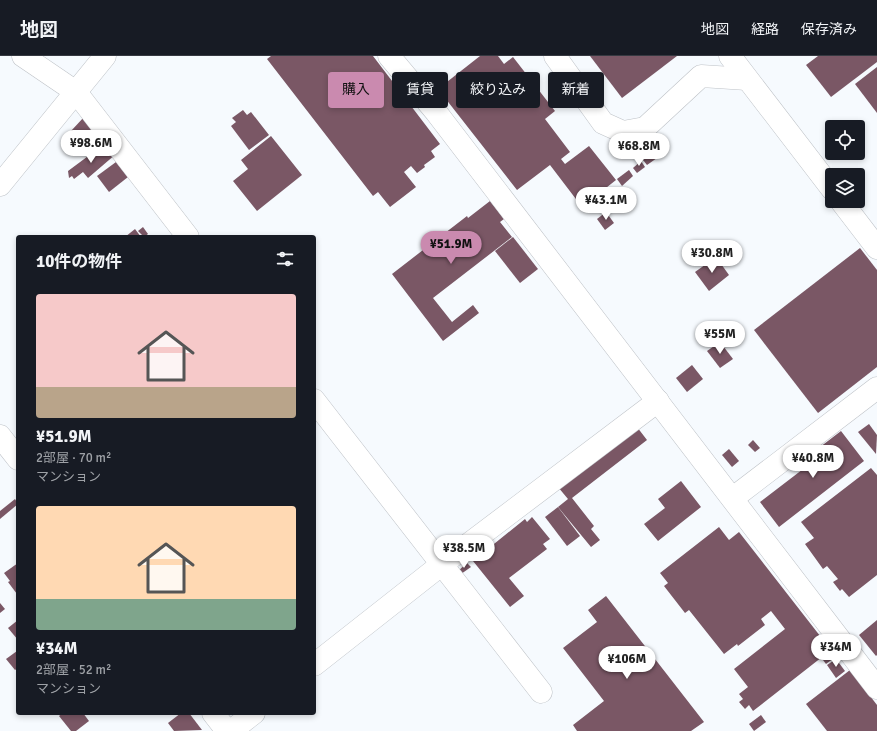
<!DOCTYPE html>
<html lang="ja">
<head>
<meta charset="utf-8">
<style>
  :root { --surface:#171b24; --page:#242831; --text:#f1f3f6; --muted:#9ea1a6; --line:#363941; --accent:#ca8aaf }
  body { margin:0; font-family:Signika,"Noto Sans JP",sans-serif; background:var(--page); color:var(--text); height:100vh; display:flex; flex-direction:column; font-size:15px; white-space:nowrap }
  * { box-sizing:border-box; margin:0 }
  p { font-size:13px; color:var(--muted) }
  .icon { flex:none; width:22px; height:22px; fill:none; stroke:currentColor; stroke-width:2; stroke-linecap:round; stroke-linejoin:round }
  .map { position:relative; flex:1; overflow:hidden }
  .drawer { position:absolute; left:16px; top:179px; width:300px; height:480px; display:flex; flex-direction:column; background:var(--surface); border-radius:4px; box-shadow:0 2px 6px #0003 }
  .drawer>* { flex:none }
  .banner { position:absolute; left:328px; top:16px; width:380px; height:36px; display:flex; gap:8px }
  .buttons { position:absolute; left:825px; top:64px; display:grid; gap:8px }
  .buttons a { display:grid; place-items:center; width:40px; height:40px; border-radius:4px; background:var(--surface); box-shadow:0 2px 6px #0003; font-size:20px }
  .price { position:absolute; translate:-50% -34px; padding:0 9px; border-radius:14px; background:#fff; color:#222; font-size:13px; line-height:26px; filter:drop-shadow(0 1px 2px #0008) }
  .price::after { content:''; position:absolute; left:50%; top:24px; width:12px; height:9px; margin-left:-6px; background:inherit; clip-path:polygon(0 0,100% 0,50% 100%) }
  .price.active { background:var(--accent); color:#111 }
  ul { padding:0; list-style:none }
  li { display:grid; align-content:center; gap:8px; height:212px; padding:0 20px }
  li span { display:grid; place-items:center; height:124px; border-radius:4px; color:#555 }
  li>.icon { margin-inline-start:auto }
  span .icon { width:72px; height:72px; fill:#fffc; stroke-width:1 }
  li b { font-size:17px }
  h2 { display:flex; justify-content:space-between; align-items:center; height:48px; padding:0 20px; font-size:17px }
  .pill { padding:0 14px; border-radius:4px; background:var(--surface); box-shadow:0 2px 6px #0003; font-size:14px; line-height:36px }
  .pill.active { background:var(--accent); color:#111 }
  header { display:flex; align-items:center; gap:24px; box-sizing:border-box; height:56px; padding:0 20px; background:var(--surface); border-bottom:1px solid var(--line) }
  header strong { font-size:19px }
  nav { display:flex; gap:22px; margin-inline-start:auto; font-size:14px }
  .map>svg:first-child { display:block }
  .building { fill:#7a5765 }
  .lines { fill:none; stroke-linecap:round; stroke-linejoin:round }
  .minor-casing { stroke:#bec2c7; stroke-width:23 }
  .highway-casing { stroke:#bec2c7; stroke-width:23 }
  .minor { stroke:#fff; stroke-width:22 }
  .highway { stroke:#fff; stroke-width:22 }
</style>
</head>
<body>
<header>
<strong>地図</strong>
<nav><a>地図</a><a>経路</a><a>保存済み</a></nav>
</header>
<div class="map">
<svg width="877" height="675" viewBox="0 0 877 675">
  <rect width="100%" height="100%" fill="#f6fafe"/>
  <!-- building -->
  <g class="building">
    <path d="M271,0h102l67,88 -9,7 4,6 -11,8 1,2 -8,6 -6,-7 -7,6 12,15 -26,20 -12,-15 -5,4 -106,-137z"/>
    <path d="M480,0h18l6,8 9,-7 42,54 -10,8 25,33 -9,7 4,5 24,-18 27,34 -34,27 -32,-42 -33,25 -79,-101z"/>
    <path d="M590,0h87l-55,42z"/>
    <path d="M818,0h59v6l-46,35 -25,-32z"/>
    <path d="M877,11v46l-22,-29z"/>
    <path d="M243,54l4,5 4,-3 18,23 -20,15 -18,-24 5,-4 -4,-4z"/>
    <path d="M84,61l22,20 -13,14 -5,-5 -1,1 -16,-16z"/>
    <path d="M271,80l31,39 -45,36 -24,-30 15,-12 -7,-9z"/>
    <path d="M99,92l6,8 7,-6 4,4 -28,24 -5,-6 -9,7 -2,-3 -3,2 -1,-7z"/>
    <path d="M653,97l4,5 -10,7 -4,-5z"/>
    <path d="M641,105l4,6 -8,6 -4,-5z"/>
    <path d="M116,106l12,15 -19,15 -12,-16z"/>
    <path d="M629,114l4,6 -11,10 -5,-7z"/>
    <path d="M490,145l14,18 -4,3 12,15 -79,61 19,24 21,-17 6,8 -36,28 -51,-67 75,-58 1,2z"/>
    <path d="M606,156l8,11 -9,7 -8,-11z"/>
    <path d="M143,171l5,7 -4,3 -6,-6z"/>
    <path d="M135,173l6,8h-16z"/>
    <path d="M513,181l25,32 -18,14 -25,-32z"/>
    <path d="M860,192l17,22v97l-59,46 -64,-83z"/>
    <path d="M716,201l13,18 -20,16 -14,-19z"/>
    <path d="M720,286l13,17 -13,9 -13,-17z"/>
    <path d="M692,309l11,14 -16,13 -11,-14z"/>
    <path d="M869,368l8,11 -1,19 -18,-22z"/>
    <path d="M637,371l10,13 -75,58 22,28 -3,3 9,11 -9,7 -33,-40 10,-8 -10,-12z"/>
    <path d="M841,375l23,30 -85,66 -19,-25 51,-39 -4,-6z"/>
    <path d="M753,384l7,8 -5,4 -7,-7z"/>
    <path d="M729,393l10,12 -7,6 -10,-12z"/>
    <path d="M871,412l6,7v100l-28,22 -7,-8 -2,2 -7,-9 5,-3 -11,-13 -4,3 -18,-25 9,-6 -13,-16z"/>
    <path d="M681,425l20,26 -43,34 -14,-17 21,-16 -7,-9z"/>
    <path d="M15,443l3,5 -18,15v-8z"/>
    <path d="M558,451l22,29 -13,10 -22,-29z"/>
    <path d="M532,461l18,22 -7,5 4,5 -38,29 15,18 -14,11 -37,-46 52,-42 2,3z"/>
    <path d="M719,471l10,13 10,-8 92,118 -78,61 -4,-6 -4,4 -6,-7 4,-3 -4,-5 9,-7 -14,-18 51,-40 -14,-18 -10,8 4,6 -27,21 -1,-2 -13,10 -35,-44 -4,3 -21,-27 4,-3 -8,-10z"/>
    <path d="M18,507v30l-1,1 -9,-12 2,-1 -6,-8z"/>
    <path d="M467,507l4,4 -10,7 -3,-3z"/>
    <path d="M606,540l98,126 -13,9h-114l-4,-6 31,-24 -41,-53 34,-26 -9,-12z"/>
    <path d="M0,547l5,6 -5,4z"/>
    <path d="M18,564v20l-10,-12z"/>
    <path d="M877,564v35l-1,1 -17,-21z"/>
    <path d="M17,595l1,17 -3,2 -9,-11z"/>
    <path d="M831,598l3,4 -8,6 -3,-4z"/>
    <path d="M836,603l9,12 -9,7 -9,-13z"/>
    <path d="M850,614l27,35v26h-50l-21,-27z"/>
    <path d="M63,657h20l6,8 -13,10h-5l-12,-15z"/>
    <path d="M181,657h8l13,17 -28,1 -6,-8z"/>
    <path d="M761,659l5,7 -12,9 -5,-7z"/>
  </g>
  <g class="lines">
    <!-- minor casing -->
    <g class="minor-casing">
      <g id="minor">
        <path d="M23,0l53,36 112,145"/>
        <path d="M389,0l47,56 441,576"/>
        <path d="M555,0l48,67 20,9 22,-4 56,-52 46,3"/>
        <path d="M730,0l102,133"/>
        <path d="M841,145l36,47"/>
        <path d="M314,344l227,292"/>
        <path d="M0,380l18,23"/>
        <path d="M733,442l144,-110"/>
        <path d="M314,609l127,-100 217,-164"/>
        <path d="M213,657l14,18"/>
        <path d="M231,675l23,-18"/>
      </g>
    </g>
    <!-- highway casing -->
    <g class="highway-casing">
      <path id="highway" d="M0,129l105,-129"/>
    </g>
    <!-- minor -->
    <use href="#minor" class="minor"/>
    <!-- highway -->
    <use href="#highway" class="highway"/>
  </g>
</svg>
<div class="buttons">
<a><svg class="icon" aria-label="locate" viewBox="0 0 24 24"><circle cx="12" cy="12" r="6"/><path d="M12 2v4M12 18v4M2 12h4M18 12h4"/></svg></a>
<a><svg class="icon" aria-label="layers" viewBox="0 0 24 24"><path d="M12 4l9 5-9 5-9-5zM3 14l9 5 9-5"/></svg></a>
</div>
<b class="price" style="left:91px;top:108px">¥98.6M</b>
<b class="price" style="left:639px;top:111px">¥68.8M</b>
<b class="price" style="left:606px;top:165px">¥43.1M</b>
<b class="price active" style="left:451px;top:209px">¥51.9M</b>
<b class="price" style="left:712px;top:218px">¥30.8M</b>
<b class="price" style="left:720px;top:299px">¥55M</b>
<b class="price" style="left:813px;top:423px">¥40.8M</b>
<b class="price" style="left:464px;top:513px">¥38.5M</b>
<b class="price" style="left:836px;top:612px">¥34M</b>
<b class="price" style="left:627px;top:624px">¥106M</b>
<div class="banner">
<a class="pill active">購入</a>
<a class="pill">賃貸</a>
<a class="pill">絞り込み</a>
<a class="pill">新着</a>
</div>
<section class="drawer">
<h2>10件の物件<svg class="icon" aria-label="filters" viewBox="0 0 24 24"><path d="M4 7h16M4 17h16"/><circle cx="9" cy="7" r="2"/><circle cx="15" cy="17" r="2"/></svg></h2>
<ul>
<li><span style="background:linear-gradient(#f6c9c9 75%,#b9a48a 0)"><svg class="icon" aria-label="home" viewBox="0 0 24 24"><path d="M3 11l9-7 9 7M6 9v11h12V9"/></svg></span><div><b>¥51.9M</b><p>2部屋 · 70 m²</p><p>マンション</p></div></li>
<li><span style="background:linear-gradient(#ffd9b3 75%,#7fa58c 0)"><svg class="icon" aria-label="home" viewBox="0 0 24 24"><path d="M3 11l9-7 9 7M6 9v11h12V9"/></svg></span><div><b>¥34M</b><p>2部屋 · 52 m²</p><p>マンション</p></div></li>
</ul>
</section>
</div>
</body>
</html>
